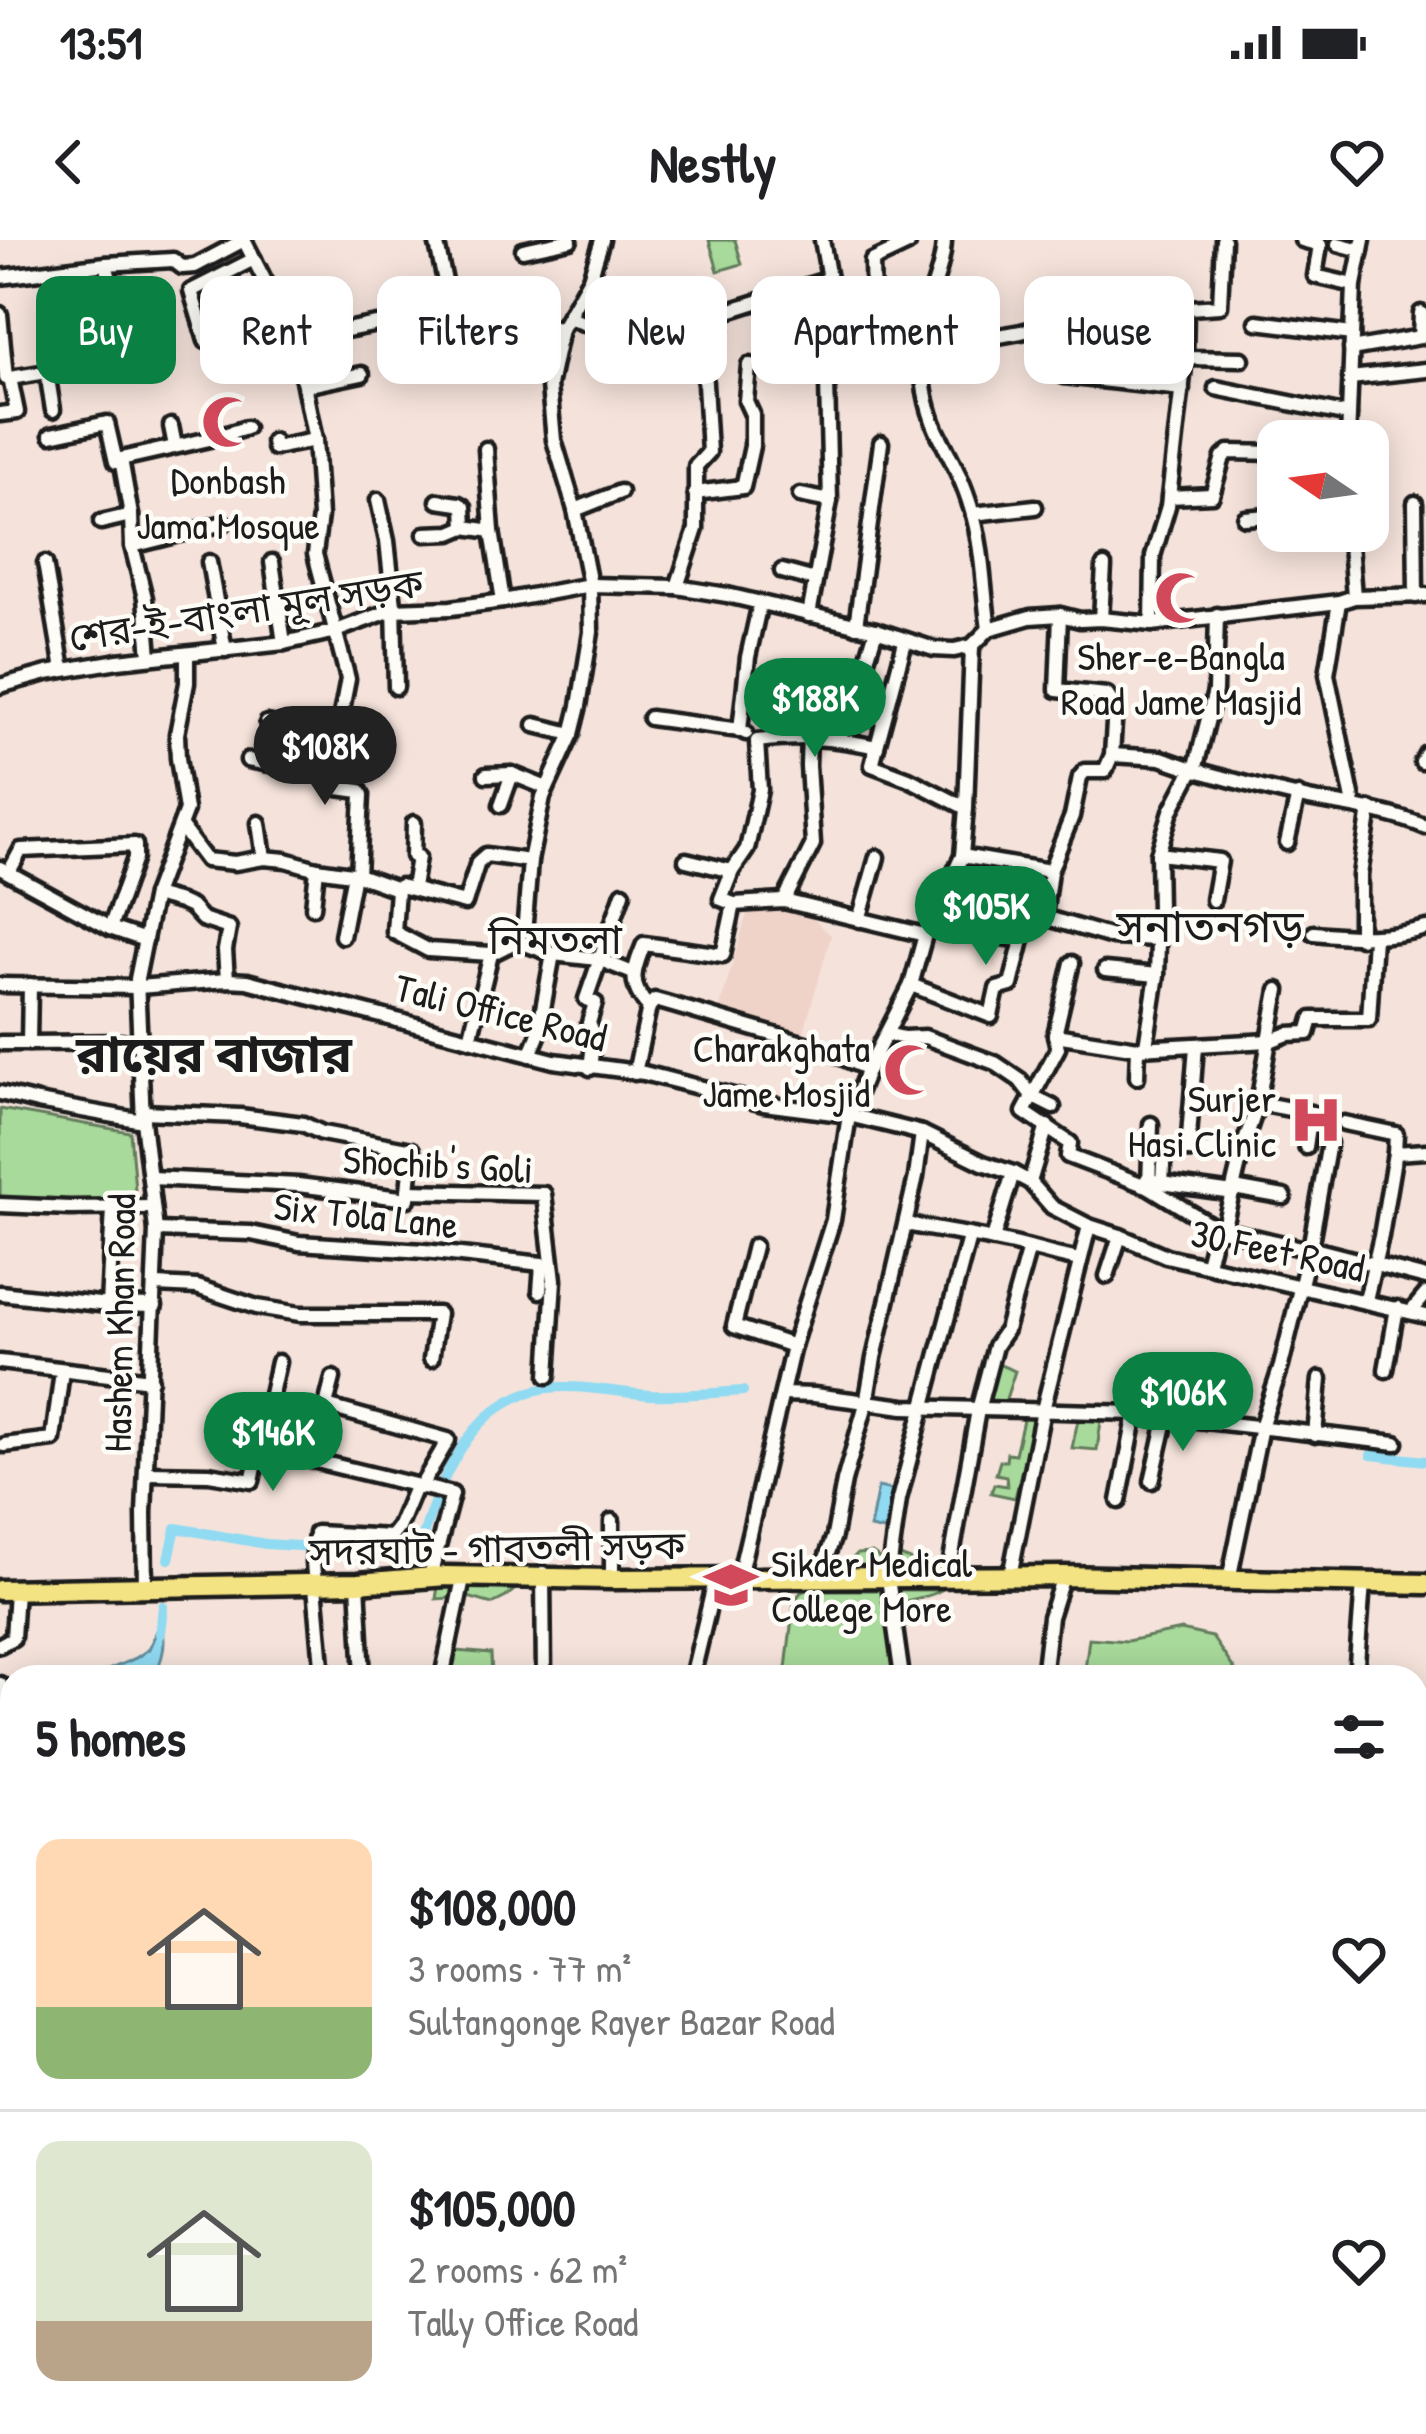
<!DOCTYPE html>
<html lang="en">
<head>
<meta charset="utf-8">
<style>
  :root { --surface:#fff; --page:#f6f6f6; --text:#202124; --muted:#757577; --line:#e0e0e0; --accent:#0b8043 }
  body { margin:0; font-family:"Patrick Hand","Noto Sans Bengali",sans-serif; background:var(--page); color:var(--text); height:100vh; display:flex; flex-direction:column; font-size:45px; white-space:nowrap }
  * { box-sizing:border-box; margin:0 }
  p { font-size:39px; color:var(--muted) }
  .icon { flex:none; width:66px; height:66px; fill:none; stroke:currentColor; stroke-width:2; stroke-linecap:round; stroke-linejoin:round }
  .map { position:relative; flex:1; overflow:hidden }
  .sheet { position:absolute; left:0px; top:1425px; width:1428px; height:771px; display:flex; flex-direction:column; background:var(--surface); border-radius:36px 36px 0 0; box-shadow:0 6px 30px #0003 }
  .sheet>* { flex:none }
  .guide { position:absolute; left:36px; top:36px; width:1356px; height:108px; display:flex; gap:24px }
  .needle { width:78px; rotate:283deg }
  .controls { position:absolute; left:1257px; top:180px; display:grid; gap:24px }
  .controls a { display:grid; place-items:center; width:132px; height:132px; border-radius:24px; background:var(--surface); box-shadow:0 6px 30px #0003; font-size:60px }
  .price { position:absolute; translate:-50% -102px; padding:0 27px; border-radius:42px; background:var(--accent); color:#fff; font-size:39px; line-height:78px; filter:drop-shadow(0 3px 6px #0008) }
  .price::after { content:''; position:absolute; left:50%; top:72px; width:36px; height:27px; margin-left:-18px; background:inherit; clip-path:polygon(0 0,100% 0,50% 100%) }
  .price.active { background:#222; color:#fff }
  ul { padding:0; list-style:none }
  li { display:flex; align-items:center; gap:36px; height:300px; padding:0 36px }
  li+li { border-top:3px solid var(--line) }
  li span { display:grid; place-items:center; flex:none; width:336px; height:240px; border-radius:24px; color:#555 }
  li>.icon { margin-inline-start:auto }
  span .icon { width:144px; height:144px; fill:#fffc; stroke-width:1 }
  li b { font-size:51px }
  h2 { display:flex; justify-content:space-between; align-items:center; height:144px; padding:0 36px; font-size:51px }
  .pill { padding:0 42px; border-radius:24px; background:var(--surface); box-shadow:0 6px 30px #0003; font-size:42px; line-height:108px }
  .pill.active { background:var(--accent); color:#fff }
  .status { display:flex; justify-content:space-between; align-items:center; height:84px; padding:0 60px; background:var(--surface); direction:ltr }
  .status svg { height:33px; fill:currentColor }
  header { display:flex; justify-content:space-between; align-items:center; height:156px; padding:0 36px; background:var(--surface); font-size:54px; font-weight:700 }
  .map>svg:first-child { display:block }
  .built { fill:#efd2c8 }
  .green { fill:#a8da9b; stroke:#627b5c; stroke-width:3 }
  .water { fill:#90daf2; stroke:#628e9c; stroke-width:3 }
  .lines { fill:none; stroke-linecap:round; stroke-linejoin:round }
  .canal { stroke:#90daf2; stroke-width:10 }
  .minor-casing { stroke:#1c1c1c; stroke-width:21 }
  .highway-casing { stroke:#1c1c1c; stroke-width:27 }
  .minor { stroke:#fdfcf7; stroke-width:12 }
  .highway { stroke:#f4e382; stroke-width:18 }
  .labels { text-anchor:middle; stroke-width:9; stroke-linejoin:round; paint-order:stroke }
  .poi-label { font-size:39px; fill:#1c1c1c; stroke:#fdfcf7 }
  .street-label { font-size:39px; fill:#1c1c1c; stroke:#fdfcf7 }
  .neighbourhood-label { font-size:42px; fill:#1c1c1c; stroke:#fdfcf7 }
  .quarter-label { font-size:45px; fill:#1c1c1c; stroke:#fdfcf7 }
  .district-label { font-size:51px; font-weight:bold; fill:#1c1c1c; stroke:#fdfcf7 }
</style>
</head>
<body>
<div class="status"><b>13:51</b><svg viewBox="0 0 49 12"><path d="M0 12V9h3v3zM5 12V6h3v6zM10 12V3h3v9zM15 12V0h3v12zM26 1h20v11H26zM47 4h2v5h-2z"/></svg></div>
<header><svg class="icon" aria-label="back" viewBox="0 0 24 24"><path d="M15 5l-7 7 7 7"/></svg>Nestly<svg class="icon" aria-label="heart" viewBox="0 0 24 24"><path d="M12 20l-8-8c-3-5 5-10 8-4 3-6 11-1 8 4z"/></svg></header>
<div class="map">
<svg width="1426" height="2194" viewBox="0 0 1426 2194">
  <rect width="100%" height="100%" fill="#f5e3db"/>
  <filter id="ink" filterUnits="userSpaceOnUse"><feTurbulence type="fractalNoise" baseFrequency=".00833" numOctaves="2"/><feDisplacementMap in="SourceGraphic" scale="24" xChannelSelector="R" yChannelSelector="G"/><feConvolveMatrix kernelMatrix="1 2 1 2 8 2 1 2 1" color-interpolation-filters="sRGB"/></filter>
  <g filter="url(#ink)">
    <!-- built -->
    <path class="built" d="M765,663l39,8 27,24 -30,107 -84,-25 32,-110z"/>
    <!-- green -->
    <g class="green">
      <path d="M709,0h26l7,24 -24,7z"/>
      <path d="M0,869l130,23 5,57 -47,14 -88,-6z"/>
      <path d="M993,1122l22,9 -12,37 -22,-2z"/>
      <path d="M1024,1176l10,2 -19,80 -24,-5 3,-9 13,2 -1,-10 -10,-2 4,-13h6l1,-8 8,1z"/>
      <path d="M1078,1180l23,1 -4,29 -25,-2z"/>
      <path d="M872,1313l11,8 15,-6 18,7 1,4h12l6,11 -86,-1 -4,-10 12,-12z"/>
      <path d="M528,1338l-22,19 -14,7 -24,-7 -32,2 3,-19z"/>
      <path d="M808,1350h133c-16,10 -34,7 -48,18l5,69h-113l9,-76 7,-9z"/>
      <path d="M1181,1390l31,7 25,36 30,4h-183l5,-39 38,3z"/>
      <path d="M445,1410l46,4 1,23h-48z"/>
      <path d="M595,2184h165l-1,10h-164z"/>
    </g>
    <!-- water -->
    <g class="water">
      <path d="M878,1247l19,4 -8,41 -19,-4z"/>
      <path d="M161,1381c6,19 3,40 -9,56h-60l44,-19 13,-9z"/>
      <path d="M12,1754v51l-12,1v-51z"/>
      <path d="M802,2184h71l-1,10h-71z"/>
    </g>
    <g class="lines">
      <!-- canal -->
      <g class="canal">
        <path d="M1371,1215l55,6"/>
        <path d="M169,1319l7,-31 90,16 82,5 72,-3c20,-71 58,-160 145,-159 29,0 57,6 85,8 30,1 62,-2 93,-4"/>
        <path d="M160,1394l3,-28"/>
      </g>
      <!-- minor casing -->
      <g class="minor-casing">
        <g id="minor">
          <path d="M244,0l51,100 20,100 5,76 -5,38 33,125 -10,51 2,13 -6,33 4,12 22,3 2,4 -4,80"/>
          <path d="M436,0l19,87 60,-5 46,7"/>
          <path d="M944,0c-1,38 -25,70 -24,109 1,25 6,59 17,82 13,26 26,49 34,77 12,38 12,81 18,121"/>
          <path d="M1302,0l18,5 -5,31 39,9"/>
          <path d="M1338,4l23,6"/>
          <path d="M523,10l47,-10"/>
          <path d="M106,24l10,37h5l6,29"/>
          <path d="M0,37l106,-13 67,-4 9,7 13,-1 49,-26"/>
          <path d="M0,74l6,64h4l37,-6 24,-10 -6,-52 51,-9"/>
          <path d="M568,77l65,26 1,3h28l2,-14 31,-3 26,1 -2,-16 110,-35"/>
          <path d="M1257,82l95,12"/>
          <path d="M868,86l5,-18 -1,-47 36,-17 -1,-4"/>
          <path d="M295,100l82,-16"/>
          <path d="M206,101l-15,-50 63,-32"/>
          <path d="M1351,109l69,-12 1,-24"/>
          <path d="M920,110l101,-18 74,-18 125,-8 3,-66"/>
          <path d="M1185,118l57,1"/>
          <path d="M47,132l6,38"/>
          <path d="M1064,136l118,13"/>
          <path d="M1350,138l76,-8"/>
          <path d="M305,146l57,-12"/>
          <path d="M1216,148l133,27"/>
          <path d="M0,174l17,-2 -7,-34"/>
          <path d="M171,186l4,20"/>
          <path d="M51,195l56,-12 9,39 5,-3 10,56 1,31 13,52 5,58"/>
          <path d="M273,201l1,7 41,-8"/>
          <path d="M1348,201l6,-156 9,-45"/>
          <path d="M486,209l6,82 11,70"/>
          <path d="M121,219l93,-21 32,-10"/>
          <path d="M695,253l48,-6 9,-41v-32l-6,-13 3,-36 78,7"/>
          <path d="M800,255l30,6"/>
          <path d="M1169,257l43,-2 11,-38 6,-5 49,1"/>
          <path d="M378,260l9,41 7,64 2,82"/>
          <path d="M438,261l21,3 5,3 1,20 27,4"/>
          <path d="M1415,263l1,93"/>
          <path d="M575,270l45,-18"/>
          <path d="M973,274l62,-7"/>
          <path d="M1245,278l33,-3"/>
          <path d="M101,282l30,-7"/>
          <path d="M1349,291l5,66"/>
          <path d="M425,294l26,-1 14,-6"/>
          <path d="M132,306l92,-23"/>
          <path d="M209,322l16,88"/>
          <path d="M272,322l12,81"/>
          <path d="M45,323l18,107"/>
          <path d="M782,331l33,9"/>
          <path d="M677,347l19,-58v-63l13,-14 -5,-85"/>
          <path d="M1339,362l-12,72 27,131"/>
          <path d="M809,375l21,-114 -3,-119 -6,-55 8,-48 -7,-39"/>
          <path d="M1060,375l-3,75 50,5 8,12 -3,48"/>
          <path d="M1101,379l3,-53"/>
          <path d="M1152,384l1,-68 15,-50 17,-148 1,-51"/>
          <path d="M856,386l25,-183"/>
          <path d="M905,402l-33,123 37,14 57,29"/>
          <path d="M0,446l47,-13 71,-12 166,-18 52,-12 56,-21 59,-2 52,-7 87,-16 87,2 50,8 149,35 58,19 20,1 18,-4 17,-17 41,-12 30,-2 20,5 21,-1 51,5 187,-22 15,-5 72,-2"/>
          <path d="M650,478l90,12 6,3"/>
          <path d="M267,483l28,5 45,15"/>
          <path d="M535,485l37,9"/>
          <path d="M740,490l8,-73 12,-54"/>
          <path d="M839,499l18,-47 19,-62"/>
          <path d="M248,520l86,16"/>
          <path d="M1422,522l4,-8"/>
          <path d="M1195,530c43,11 87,25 130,32 35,6 68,11 101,25"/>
          <path d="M486,535l26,-1 35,14"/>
          <path d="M501,565l11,-31"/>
          <path d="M259,583l5,35"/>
          <path d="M182,588l24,32 29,3 29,-5 22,2 31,9 41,6 39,14 3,-3 65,17 13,-41 8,-7 44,6"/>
          <path d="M1287,603l11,-48"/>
          <path d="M1158,614l62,7 -7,39"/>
          <path d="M962,616l88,15"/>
          <path d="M686,620l46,11"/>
          <path d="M0,628l110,60 35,12"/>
          <path d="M9,632l12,-22 114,-5v13l-25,70"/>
          <path d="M413,648l5,-31 -5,-1 1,-33"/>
          <path d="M397,649l-3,43 34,18 63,4"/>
          <path d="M154,655l26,7 11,5 11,12 27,9 -4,22 2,30"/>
          <path d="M784,661l29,-57 -5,-78 1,-30"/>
          <path d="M734,664l50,-3 141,34"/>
          <path d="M313,667l4,-38"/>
          <path d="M859,680l18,-63"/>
          <path d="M1314,693c40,4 73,6 112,-5"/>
          <path d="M342,696l12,-62"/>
          <path d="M1360,698v-63l10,-66"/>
          <path d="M1158,699l-46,-2 -68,-20 6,-46 22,-55 8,-39 5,-6h20l7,-16 49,3 32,11"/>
          <path d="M517,701l36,13 45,5 35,14"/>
          <path d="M1105,730l52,5"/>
          <path d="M0,745l138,2 89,-7 20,1 307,80 90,12 120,31 85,11 73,18 61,30 30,10 17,9 22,25 37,19 31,10 46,20 260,60"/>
          <path d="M30,745l-1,58 112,-1"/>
          <path d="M911,745l80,31 6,-27 14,-4 11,-45 -91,-14"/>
          <path d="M649,767l6,-7 11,3 157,46 45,20"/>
          <path d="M886,794l18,4 21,-1 70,26 25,17 13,17 20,10"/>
          <path d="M1055,795l17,-72"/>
          <path d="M470,799l21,-85 26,-13 8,-19 5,-61 13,-64 29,-63 7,-28 12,-74 -1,-47 -15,-75 -21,-70 -5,-54 12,-57 29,-51 12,-38"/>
          <path d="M0,803h29"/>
          <path d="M1146,806l11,-71 2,-65 -1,-56 13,-43 22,-42 2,1 20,-79 2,-76"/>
          <path d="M530,815l8,-19 15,-82"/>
          <path d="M590,828l4,-32 -5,-13 6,-20 -9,-4 37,-106"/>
          <path d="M635,833l14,-66c-22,-22 -15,-38 -5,-63l79,11 11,-51 -13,-5 11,-28 15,-22 13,-59 -3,-49c46,-5 74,-4 120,6"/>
          <path d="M1137,837l1,-29"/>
          <path d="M0,853l38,9 105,19"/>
          <path d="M1258,863l53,10 -5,34"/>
          <path d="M142,872l98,4 63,8 19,9 90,17 -4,41"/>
          <path d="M1344,883l52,11 -1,19 31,-2"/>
          <path d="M1150,910h38l8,-104"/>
          <path d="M1188,910l14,1 41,-4"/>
          <path d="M151,938l147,7 110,14v-8l136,3 10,86 -6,96"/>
          <path d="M1147,939l15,4 71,10"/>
          <path d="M1030,942l17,-56"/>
          <path d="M1162,943l2,-33"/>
          <path d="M1149,946l2,-62"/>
          <path d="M1234,948l50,9"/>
          <path d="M0,965l70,3 83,-1"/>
          <path d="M906,984c30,6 59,10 88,16 29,5 57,15 86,20"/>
          <path d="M156,990l95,3 48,10 125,8 118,13 -2,27"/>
          <path d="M1223,990l20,-83 15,-44 20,-113"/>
          <path d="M993,999l20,-66"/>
          <path d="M754,1006l-20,80 59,20"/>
          <path d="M1310,1008l116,30"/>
          <path d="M1309,1010l-93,-22 -67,-41 -81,-31 2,-13 -46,-31 34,-64 -3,-13 83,13 132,-7 18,-7 20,-1 4,-14h57l5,-81"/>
          <path d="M1207,1024l9,-36"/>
          <path d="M1107,1036l13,-40"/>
          <path d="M156,1045l41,2 60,20 43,7h138l-7,45"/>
          <path d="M0,1053l108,12 47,1"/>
          <path d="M1366,1060l15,-64 14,-83"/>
          <path d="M108,1065l5,-97"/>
          <path d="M1411,1072l15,-18"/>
          <path d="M0,1122l151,18"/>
          <path d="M1386,1130l11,-62"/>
          <path d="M333,1138l-21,82 140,34 -22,83"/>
          <path d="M782,1154l32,1 90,12 232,6 260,30"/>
          <path d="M326,1166l122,34 -28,48"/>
          <path d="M1315,1195l5,-56"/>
          <path d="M4,1205l49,-6 9,-68"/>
          <path d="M147,1233l62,1 43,7 26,-119"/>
          <path d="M1152,1241l15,-65"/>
          <path d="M1119,1261l17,-88"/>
          <path d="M543,1333l1,104"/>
          <path d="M1010,1336l33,-166 46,-184"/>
          <path d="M739,1337l54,-231 40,-126 16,-105 19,-46 43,-84 14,-50 37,-79 4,-48 6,-162"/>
          <path d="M948,1337l30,-167 17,-64 11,-16 23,-82"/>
          <path d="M819,1338l15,-42 10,-55 22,-77 8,-46 42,-181 6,-44"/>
          <path d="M612,1339v-58"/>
          <path d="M1229,1340l32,-153 20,-61 29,-118 19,-105"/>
          <path d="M358,1343l5,94"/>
          <path d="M145,1347l-1,-74 12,-283 -13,-109 -6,-142 17,-84 32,-85 -8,-52 -1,-24 10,-51v-29"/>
          <path d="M0,1405l13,-7 3,-48"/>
          <path d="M323,1437l-10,-114 3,-30 75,4 7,-9 17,-41"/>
          <path d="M442,1437l22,-103"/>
          <path d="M692,1437l24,-100"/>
          <path d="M902,1437l-14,-99 11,-79 70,-262"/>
          <path d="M1043,1437l7,-60 13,-41"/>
          <path d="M1356,1437l7,-94"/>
          <path d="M0,1444l9,117 3,6"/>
          <path d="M1416,1694l4,-36 -3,-42 9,-83"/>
          <path d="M1416,1919l10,1"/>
          <path d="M0,1927h12"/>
          <path d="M0,1988h12"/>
          <path d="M0,2045h12"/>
          <path d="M0,2109l12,1"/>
          <path d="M0,2175h12"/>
          <path d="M335,2184v10"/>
          <path d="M420,2184l26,10"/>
          <path d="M210,2190l20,4"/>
          <path d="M385,2194l3,-10"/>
          <path d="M535,2194l1,-10"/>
          <path d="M918,2194v-10"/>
          <path d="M1126,2194v-10"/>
          <path d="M1404,2194l2,-10"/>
        </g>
      </g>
      <!-- highway casing -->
      <g class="highway-casing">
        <path id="highway" d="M0,1350l358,-7 88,-7 166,3 451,-3 363,8"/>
      </g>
      <!-- minor -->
      <use href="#minor" class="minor"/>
      <!-- highway -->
      <use href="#highway" class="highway"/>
    </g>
  </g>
  <!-- icons -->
  <defs>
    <g id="mosque-bare" transform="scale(4.14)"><path d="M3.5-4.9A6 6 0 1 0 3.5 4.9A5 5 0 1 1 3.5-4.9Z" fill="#d1495b" stroke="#fdfcf7" stroke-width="2.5" paint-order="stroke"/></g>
    <g id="hospital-bare" transform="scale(4.14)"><path d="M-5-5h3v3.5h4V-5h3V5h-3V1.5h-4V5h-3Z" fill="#d1495b" stroke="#fdfcf7" stroke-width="2.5" paint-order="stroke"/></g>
    <g id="university-bare" transform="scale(4.14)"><path d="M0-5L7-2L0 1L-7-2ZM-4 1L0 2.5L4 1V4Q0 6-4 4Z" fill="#d1495b" stroke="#fdfcf7" stroke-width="2.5" paint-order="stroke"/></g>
  </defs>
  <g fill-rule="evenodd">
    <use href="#mosque-bare" x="228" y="182"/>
    <use href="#mosque-bare" x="1181" y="358"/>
    <use href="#mosque-bare" x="910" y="830"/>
    <use href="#hospital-bare" x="1316" y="880"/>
    <use href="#university-bare" x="731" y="1345"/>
  </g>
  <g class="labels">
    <!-- poi labels -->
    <g class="poi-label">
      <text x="228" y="254">Donbash<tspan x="228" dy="45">Jama Mosque</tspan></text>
      <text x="1181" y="430">Sher-e-Bangla<tspan x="1181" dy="45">Road Jame Masjid</tspan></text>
      <text x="870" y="822" text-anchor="end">Charakghata<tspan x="870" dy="45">Jame Mosjid</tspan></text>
      <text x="1276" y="872" text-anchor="end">Surjer<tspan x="1276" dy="45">Hasi Clinic</tspan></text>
      <text x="771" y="1337" text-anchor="start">Sikder Medical<tspan x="771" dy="45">College More</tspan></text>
    </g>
    <!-- street labels -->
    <g class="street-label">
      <text transform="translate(246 370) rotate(-9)" y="14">শের-ই-বাংলা মূল সড়ক</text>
      <text transform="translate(501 772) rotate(14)" y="14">Tali Office Road</text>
      <text transform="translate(438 924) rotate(3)" y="14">Shochib's Goli</text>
      <text transform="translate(366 975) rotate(6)" y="14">Six Tola Lane</text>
      <text transform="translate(1278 1010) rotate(12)" y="14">30 Feet Road</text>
      <text transform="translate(119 1083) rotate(-89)" y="14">Hashem Khan Road</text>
      <text transform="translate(497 1308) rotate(-1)" y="14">সদরঘাট - গাবতলী সড়ক</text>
    </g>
    <!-- neighbourhood labels -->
    <g class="neighbourhood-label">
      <text x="555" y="714">নিমতলা</text>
    </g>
    <!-- quarter labels -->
    <g class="quarter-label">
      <text x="1210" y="702">সনাতনগড়</text>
    </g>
    <!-- district labels -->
    <g class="district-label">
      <text x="214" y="832">রায়ের বাজার</text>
    </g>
  </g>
</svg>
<div class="controls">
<a><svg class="needle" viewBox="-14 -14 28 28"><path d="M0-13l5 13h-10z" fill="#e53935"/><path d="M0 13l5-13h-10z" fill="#757577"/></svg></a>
</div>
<b class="price" style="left:815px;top:520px">$188K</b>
<b class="price active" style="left:325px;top:568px">$108K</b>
<b class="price" style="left:986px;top:728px">$105K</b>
<b class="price" style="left:1183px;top:1214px">$106K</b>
<b class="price" style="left:273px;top:1254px">$146K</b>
<div class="guide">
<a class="pill active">Buy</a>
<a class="pill">Rent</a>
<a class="pill">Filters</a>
<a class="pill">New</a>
<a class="pill">Apartment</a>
<a class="pill">House</a>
</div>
<section class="sheet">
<h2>5 homes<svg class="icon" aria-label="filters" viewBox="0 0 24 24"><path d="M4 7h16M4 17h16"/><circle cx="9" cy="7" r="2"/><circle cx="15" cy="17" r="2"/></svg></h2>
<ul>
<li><span style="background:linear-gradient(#ffd9b3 70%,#8fb573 0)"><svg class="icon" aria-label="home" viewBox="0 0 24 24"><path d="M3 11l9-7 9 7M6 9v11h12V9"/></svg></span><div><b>$108,000</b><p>3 rooms · 77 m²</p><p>Sultangonge Rayer Bazar Road</p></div><svg class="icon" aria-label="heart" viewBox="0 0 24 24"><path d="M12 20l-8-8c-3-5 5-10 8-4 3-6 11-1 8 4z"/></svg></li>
<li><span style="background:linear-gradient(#dfe7d0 75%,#b9a48a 0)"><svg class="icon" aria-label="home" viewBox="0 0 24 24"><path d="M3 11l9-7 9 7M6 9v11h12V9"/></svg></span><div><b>$105,000</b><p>2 rooms · 62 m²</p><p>Tally Office Road</p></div><svg class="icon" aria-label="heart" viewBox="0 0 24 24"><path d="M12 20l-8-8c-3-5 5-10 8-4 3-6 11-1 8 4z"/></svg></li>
</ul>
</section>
</div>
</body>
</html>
